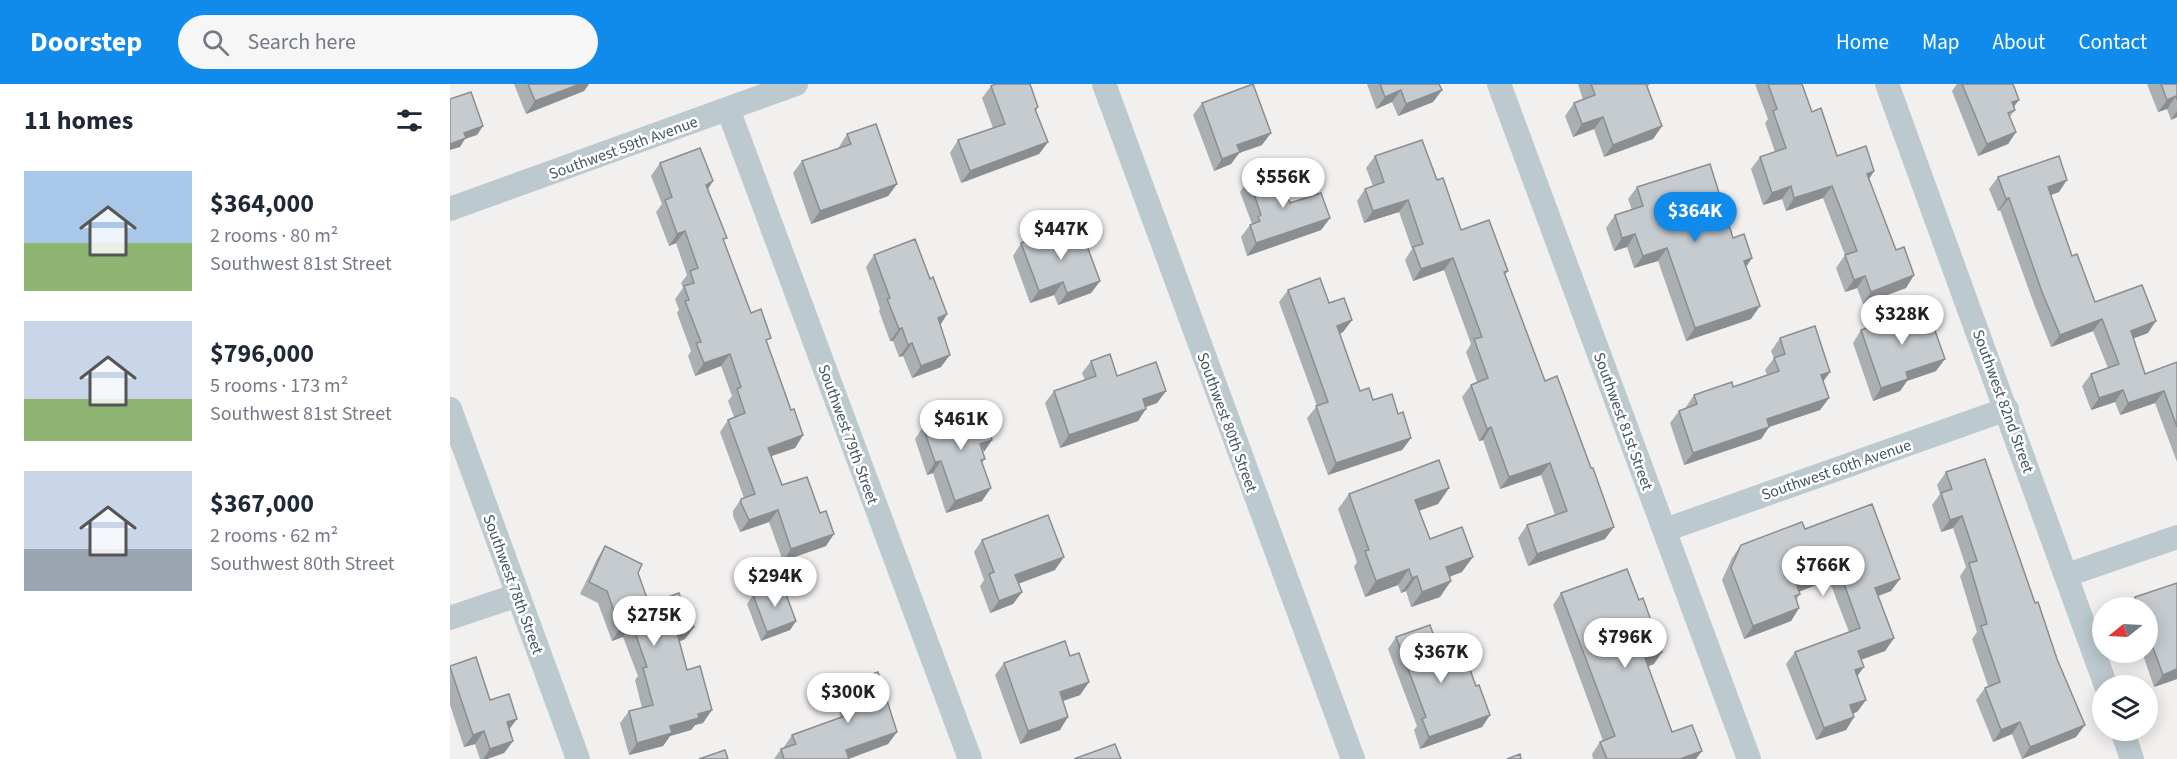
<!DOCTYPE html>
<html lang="en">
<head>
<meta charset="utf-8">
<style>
  :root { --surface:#fff; --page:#f6f6f7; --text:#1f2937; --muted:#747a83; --accent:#108beb }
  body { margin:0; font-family:"Source Sans 3",sans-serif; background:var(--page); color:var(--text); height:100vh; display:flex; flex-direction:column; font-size:22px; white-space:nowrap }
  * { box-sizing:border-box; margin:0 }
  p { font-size:20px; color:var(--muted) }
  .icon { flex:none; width:33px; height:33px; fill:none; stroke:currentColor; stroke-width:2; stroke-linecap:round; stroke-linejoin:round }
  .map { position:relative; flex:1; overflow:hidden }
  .sheet { display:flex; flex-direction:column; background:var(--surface); width:450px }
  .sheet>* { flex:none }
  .needle { width:39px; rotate:252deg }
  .tools { position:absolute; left:1642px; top:513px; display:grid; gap:12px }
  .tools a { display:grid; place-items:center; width:66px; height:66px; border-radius:50%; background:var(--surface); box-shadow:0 3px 15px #0003; font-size:30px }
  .price { position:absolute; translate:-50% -51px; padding:0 14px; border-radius:21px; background:#fff; color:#222; font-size:20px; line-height:39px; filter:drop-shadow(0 2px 3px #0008) }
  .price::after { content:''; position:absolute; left:50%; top:36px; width:18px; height:14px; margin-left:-9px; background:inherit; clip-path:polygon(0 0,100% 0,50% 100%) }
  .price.on { background:var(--accent); color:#fff }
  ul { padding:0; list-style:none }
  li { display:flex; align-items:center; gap:18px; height:150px; padding:0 24px }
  li span { display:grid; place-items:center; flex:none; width:168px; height:120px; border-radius:0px; color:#555 }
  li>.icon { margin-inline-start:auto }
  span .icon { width:72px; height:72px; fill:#fffc; stroke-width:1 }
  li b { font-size:26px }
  h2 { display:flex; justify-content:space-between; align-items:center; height:72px; padding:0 24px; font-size:26px }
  header { display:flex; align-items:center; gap:36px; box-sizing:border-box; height:84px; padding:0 30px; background:var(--accent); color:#fff }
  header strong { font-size:28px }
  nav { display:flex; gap:33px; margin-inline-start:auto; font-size:21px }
  .search { width:420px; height:54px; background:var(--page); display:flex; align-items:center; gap:15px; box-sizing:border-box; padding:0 21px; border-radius:33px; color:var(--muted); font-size:22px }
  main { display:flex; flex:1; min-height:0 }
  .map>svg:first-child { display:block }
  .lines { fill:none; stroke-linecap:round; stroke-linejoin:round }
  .minor { stroke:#bcc9cf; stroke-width:24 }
  .wall { fill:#aaafb2 }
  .shaded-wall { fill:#8b8e91 }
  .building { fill:#c6cbcf; stroke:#8b8e91; stroke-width:1.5 }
  .labels { text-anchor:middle; stroke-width:5; stroke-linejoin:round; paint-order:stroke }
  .street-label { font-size:16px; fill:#46565e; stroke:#fff }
</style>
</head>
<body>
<header>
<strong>Doorstep</strong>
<div class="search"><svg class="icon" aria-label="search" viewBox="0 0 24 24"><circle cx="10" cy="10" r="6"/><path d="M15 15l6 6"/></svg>Search here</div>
<nav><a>Home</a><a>Map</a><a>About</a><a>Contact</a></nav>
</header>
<main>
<section class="sheet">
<h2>11 homes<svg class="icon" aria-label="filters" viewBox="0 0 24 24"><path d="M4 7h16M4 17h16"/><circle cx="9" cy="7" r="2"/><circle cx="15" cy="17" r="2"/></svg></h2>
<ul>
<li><span style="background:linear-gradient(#a9c7e8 60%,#8fb573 0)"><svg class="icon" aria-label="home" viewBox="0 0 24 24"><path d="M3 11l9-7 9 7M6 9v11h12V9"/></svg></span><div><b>$364,000</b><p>2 rooms · 80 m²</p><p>Southwest 81st Street</p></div></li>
<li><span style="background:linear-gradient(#c9d6e8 65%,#8fb573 0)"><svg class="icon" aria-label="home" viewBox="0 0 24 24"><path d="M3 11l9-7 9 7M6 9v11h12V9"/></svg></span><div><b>$796,000</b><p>5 rooms · 173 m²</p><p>Southwest 81st Street</p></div></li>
<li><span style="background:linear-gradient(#c9d6e8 65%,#9aa5b1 0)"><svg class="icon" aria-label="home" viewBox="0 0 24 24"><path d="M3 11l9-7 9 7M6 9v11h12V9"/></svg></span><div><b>$367,000</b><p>2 rooms · 62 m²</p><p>Southwest 80th Street</p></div></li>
</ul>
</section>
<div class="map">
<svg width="1727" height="675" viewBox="0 0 1727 675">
  <rect width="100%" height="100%" fill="#f2efef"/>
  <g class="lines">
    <!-- minor -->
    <g class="minor">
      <path d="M654,0l249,675"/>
      <path d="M1049,0l250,675"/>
      <path d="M1437,0l219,602"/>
      <path d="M278,25l242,650"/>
      <path d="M0,125l346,-125"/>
      <path d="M0,325l128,350"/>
      <path d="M1215,446l342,-121"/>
      <path d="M1617,491l110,-38"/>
      <path d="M0,534l68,-23"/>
      <path d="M1672,646l10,29"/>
    </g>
  </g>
  <!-- wall -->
  <g class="wall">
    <path d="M64,0h75l-5,7 -58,23z"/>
    <path d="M917,0h72l3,6 -9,12 -35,14 -6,-14 -16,7z"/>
    <path d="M1128,0h72l-3,3 15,39 -9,13 -49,18 -10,-28 -21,8 -8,-21 9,-13 9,-3z"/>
    <path d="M1305,0h47l10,28 25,44 37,15 -5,8 27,71 18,25 -8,13 -43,16 -6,-16 -12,4 -9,-24 9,-13 -22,-57 -37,13 -4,-12 -19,6 -12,-36 9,-12 15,-5 -10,-29 3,-4z"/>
    <path d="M1507,0h56l1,23 1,3 -5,7 6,15 -8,12 -30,12 -26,-65z"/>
    <path d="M1697,0h30v33l-6,3 -4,-11 -9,3z"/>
    <path d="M541,2l47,21 -2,4 12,31 -9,12 -78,29 -11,-30 8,-13 35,-12 -11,-30z"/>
    <path d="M752,19l60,42 -23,8 -8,11 -17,7 -21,-56z"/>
    <path d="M397,50l50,50 -9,12 -77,28 -18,-51 9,-12 37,-13v-1z"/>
    <path d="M925,72l62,24 24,50 47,41 -3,4 100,264 -77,27 -10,-28 9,-13 28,-10 -14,-40 -41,14 -17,-49 -4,1 -17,-44 9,-12 6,-3 -11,-30 5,-8 -27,-74 -31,11 -8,-21 7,-11 -13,-37 -35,11 -7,-22 8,-12 8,-3 -7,-18z"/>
    <path d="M210,79l48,26 16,52 27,72 16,31 24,66 12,25 -8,13 -24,8 11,29 44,61 -43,15 -14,-39 -29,10 -7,-16v-5l8,-12 3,-1 -24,-66 8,-12 6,-3 -6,-16 4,-5 -11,-30 -26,10 -7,-20 3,-5 -14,-38 2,-3 -4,-11 8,-11 -2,-5 6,-8 -11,-32 -7,3 -13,-34 6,-8 -11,-28z"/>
    <path d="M1548,93l61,15 -8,3 21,61 23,46 53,31 -15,5 12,36 32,-12v100l-22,-59 -35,12 -5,-13 -24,8 -9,-24 9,-12 17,-6 -15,-37 -42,16 -17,-43 -34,-94 -2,1 -9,-22z"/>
    <path d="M799,95l36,20 5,4 40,15 -9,12 -74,26 -6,-19 9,-12 2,-1 -12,-32z"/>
    <path d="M1187,103l96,51 19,20 -6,9 5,52 -65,22 -28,-80 -24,7 -7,-21 -13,4 -8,-23 9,-13 17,-5 -4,-11z"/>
    <path d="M627,156l23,41 -9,12 -33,12 -4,-10 -24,8 -17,-47 8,-13z"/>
    <path d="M424,171l56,24 17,35 -6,10v43l-29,11 -9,-22 -4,1 -6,-16h-3l-11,-30 1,-2 -14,-42z"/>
    <path d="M838,206l41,13 23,17 -9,12 -3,2 20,57 13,9 25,14 13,24 -9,12 -74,25 -21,-57 10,-12 -38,-104z"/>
    <path d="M1411,246l75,41 -29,10 -7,10 -27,10 -20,-58z"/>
    <path d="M1330,254l50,34 -7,10 6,16 -9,12 -51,17 -8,12 -77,26 -14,-42 9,-12 7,-3v-1l8,-12 39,-8 34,-12 -2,-5 9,-12 -3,-7z"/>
    <path d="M641,277l26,15 49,15 -9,12 -11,4 -8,14 -78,27 -15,-45 9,-12 31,-11 -3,-7z"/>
    <path d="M473,343l60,25 2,7 -3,4v38l-36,12 -13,-40 -6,2 -12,-36z"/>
    <path d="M1496,388l130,265 -54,22 -10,-25 -19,8 -17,-42 9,-12 3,-2 -16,-47 5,-7 -17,-56 6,-9 -13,-39 -12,4 -9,-27 8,-11 -3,-9z"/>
    <path d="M999,404l-11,16 -19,6 11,29 32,33 -13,5 -9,20 -29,10 -5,-16 -5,2 -3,-8 -33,12 -11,-30 3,-5 -19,-53 11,-15z"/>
    <path d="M1355,445l86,62 -13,5 16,42 -9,13 -24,8 -4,18 9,23 -9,12 -4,1 1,4 -8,13 -30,10 -30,-76 9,-12 54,-20 -20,-52 -30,11 1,3 -4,6 3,8 -8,13 -47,18 -22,-59 10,-22 9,-13z"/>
    <path d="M532,456l73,30 -37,13 4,9 -9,12 -23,9 -10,-27 4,-6 -10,-28z"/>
    <path d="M155,462l33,27 11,31 33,-3 12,26 -9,12 -6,3 8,28 16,53 -8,2 -4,5 -21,6 -7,10 -34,9 -9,-32 9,-12 13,-3 -7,-28 3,-4 -15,-39 -11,4 -14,-38 -18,-9 17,-35z"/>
    <path d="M1727,499v96l-23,8 -12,-35h6v-44h-20l7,-11z"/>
    <path d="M1111,509l93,71 -6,2 24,66 24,27h-103l-1,-5 8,-12 3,-1 -50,-136z"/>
    <path d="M303,511l43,26 -6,9 -29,11 -14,-37z"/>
    <path d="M946,553l80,49 14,29 -8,12 -62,22 -6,-19 3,-4 -29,-77z"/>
    <path d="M620,572l19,26 -9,13 -17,6 -3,29 -40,14 -25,-69 9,-12z"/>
    <path d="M0,582l40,34 23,41 -9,12 -17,6h-7l-5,-15 -11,3 -14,-42z"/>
    <path d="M393,600l54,48 -9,12 -39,15h-75l7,-10 3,-1v-1l8,-12 49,-18 -7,-20z"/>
  </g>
  <!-- shaded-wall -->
  <g class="shaded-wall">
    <path d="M130,0h9l-5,7 -58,23 9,-13z"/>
    <path d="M951,6l-9,12 -16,7 9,-12z"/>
    <path d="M992,6l-9,12 -35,14 8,-12z"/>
    <path d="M1726,12l-9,13 -9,3 9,-12z"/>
    <path d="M1569,16l-9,12 2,-10z"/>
    <path d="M1727,27v6l-6,3z"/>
    <path d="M1153,33l-9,12 -21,8 9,-13z"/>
    <path d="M33,42l-6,9 -12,4 -5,8 -10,3v-6l14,-11z"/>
    <path d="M1212,42l-9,13 -49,18 9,-12z"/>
    <path d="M1566,48l-8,12 -30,12 9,-12z"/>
    <path d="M821,49l-9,12 -23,8 -8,11 -17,7 8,-12 15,-14z"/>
    <path d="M598,58l-9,12 -78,29 9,-12z"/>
    <path d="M1424,87l-8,13 1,-10z"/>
    <path d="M1617,96l-8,12 -20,7 9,-12z"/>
    <path d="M263,97l-8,13 1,-9z"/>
    <path d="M447,100l-9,12 -77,28 9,-13z"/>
    <path d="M1341,102l-9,13 -19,6 9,-12z"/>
    <path d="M1382,102l-9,12 -37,13 8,-13z"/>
    <path d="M1559,114l-9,12 -2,1 8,-12z"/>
    <path d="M958,116l-9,12 -35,11 9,-12z"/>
    <path d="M880,134l-9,12 -74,26 9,-13z"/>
    <path d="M235,147l-9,12 -7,3 8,-12z"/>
    <path d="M1185,150l-8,13 -13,4 8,-13z"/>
    <path d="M1217,164l-9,13 -24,7 9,-12z"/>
    <path d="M1003,174l-9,12 -31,11 8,-12z"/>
    <path d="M1302,174l-9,13 1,-10z"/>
    <path d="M1464,191l-8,13 -43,16 8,-12z"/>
    <path d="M1415,192l-8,12 -12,4 9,-12z"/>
    <path d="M650,197l-9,12 -33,12 9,-12z"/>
    <path d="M613,198l-9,13 -24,8 9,-12z"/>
    <path d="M1310,222l-9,13 -65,22 9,-13z"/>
    <path d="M497,230l-8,13 -1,-9z"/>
    <path d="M1652,235l-9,12 -42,16 9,-12z"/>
    <path d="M902,236l-9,12 -15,6 9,-12z"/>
    <path d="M1706,237l-8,12 -26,10 9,-12z"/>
    <path d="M452,244l-9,13h-3l9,-12z"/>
    <path d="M462,259l-9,13 -4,1 9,-12z"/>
    <path d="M280,270l-9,12 -26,10 9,-13z"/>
    <path d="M500,271l-9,12 -29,11 9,-12z"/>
    <path d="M1495,275l-9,12 -29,10 -7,10 -27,10 8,-13 25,-16z"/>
    <path d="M1380,288l-9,12v-9z"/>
    <path d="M1673,306l-8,12 -24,8 8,-12z"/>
    <path d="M716,307l-9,12 -23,8 9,-12z"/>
    <path d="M1714,307l-9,12 -35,12 8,-12z"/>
    <path d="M1379,314l-9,12 -51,17 -8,12 -77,26 9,-12 74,-34z"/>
    <path d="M696,325l-8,12 -78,27 9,-13z"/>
    <path d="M1041,343l-8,13 -4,1 8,-12z"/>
    <path d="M353,351l-8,13 -35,12 8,-12z"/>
    <path d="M961,354l-9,12 -74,25 8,-12z"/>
    <path d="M542,356l-8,12 -4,-8z"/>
    <path d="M491,377l-8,12 -6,2 8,-13z"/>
    <path d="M1100,379l-9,12 -41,14 9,-12z"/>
    <path d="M541,404l-9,13 -36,12 9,-12z"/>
    <path d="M999,404l-11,16 -33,12 10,-16z"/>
    <path d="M328,426l-9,12 -29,10 9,-12z"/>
    <path d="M1512,432l-9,12 -12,4 9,-12z"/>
    <path d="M1164,443l-9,12 -77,27 9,-12z"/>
    <path d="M384,450l-8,12 -43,15 8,-12z"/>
    <path d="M614,473l-9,13 -48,18 8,-13z"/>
    <path d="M1023,473l-11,15 -27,10 11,-15z"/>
    <path d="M1388,483l-9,13 -41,16 8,-13z"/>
    <path d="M959,485l-11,16 -33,12 11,-16z"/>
    <path d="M967,492l-11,15 -5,2 11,-15z"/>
    <path d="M1450,495l-9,12 -24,9 8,-12z"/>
    <path d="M1001,497l-11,16 -29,10 11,-15z"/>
    <path d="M572,508l-9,12 -23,9 9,-12z"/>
    <path d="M1349,524l-8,13 -47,18 9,-13z"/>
    <path d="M346,537l-6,9 -29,11 6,-9z"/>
    <path d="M182,540l-9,13 -11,4 8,-13z"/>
    <path d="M244,543l-9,12 -16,6 8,-12z"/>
    <path d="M1444,554l-9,13 -35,13 8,-13z"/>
    <path d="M1212,568l-8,12 -18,7 9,-13z"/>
    <path d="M1414,583l-9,12v-9z"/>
    <path d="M1727,585v10l-23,8 9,-12z"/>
    <path d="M639,598l-9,13 -29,10 9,-13z"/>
    <path d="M1416,616l-9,12 -16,6 9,-13z"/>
    <path d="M262,626l-9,13 -8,2 -4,5 -21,6 -7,10 -34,9 8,-12 33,-17 28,-12z"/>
    <path d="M1040,631l-8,12 -62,22 9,-12z"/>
    <path d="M618,633l-8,13 -40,14 8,-13z"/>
    <path d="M1404,633l-8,13 -30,10 8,-12z"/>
    <path d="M67,635l-9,12 -1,-9z"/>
    <path d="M1570,638l-8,12 -19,8 8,-12z"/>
    <path d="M1635,641l-9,12 -54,22 8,-12z"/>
    <path d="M34,647l-9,13 -11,3 9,-12z"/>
    <path d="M447,648l-9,12 -40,15 -2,-9z"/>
    <path d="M63,657l-9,12 -17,6h-4l7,-10z"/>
    <path d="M1252,667l-6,8h-16z"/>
  </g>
  <!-- building -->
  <g class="building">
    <path d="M78,0h52l-45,17z"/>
    <path d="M546,0h34l8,23 -3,2 13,33 -78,29 -12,-31 47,-16 -14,-38z"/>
    <path d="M803,0l18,49 -34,12 3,7 -18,7 -20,-56z"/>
    <path d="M930,0h59l3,6 -36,14 -5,-14 -16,7z"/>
    <path d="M1141,0h55l16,42 -49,19 -10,-28 -21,7 -8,-21 21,-8z"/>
    <path d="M1318,0h34l10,28 9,-4 16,48 29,-10 8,25 -7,3 29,76 8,-3 10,28 -43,17 -6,-16 -11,4 -9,-25 12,-4 -25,-65 -38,12 -3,-12 -19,7 -12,-36 26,-9 -13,-37 4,-2z"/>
    <path d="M1512,0h51l6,16 -7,2 3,8 -7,3 8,19 -29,12z"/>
    <path d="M1711,0h16v16l-1,-4 -9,4z"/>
    <path d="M21,8l12,34 -19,7 2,5 -16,6v-45z"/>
    <path d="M426,40l21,60 -77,27 -18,-50 49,-17 -4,-10z"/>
    <path d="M972,56l15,40 6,-2 18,52 28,-10 19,51 -4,1 41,109 12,-5 34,92h2l21,59 -77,27 -10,-29 40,-14 -17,-48 -41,14 -18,-50 -4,2 -16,-44 17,-7 -14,-39 8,-2 -29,-79 -32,11 -8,-22 10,-3 -15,-44 -35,11 -8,-22 19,-7 -9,-26z"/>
    <path d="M250,64l13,33 -7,4 21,53 -4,1 28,74 10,-4 10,29 -5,2 25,70 3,-1 9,26 -35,13 14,37 25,-8 13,36 6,-2 8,23 -43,15 -13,-39 -29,10 -8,-17v-4l14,-5 -27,-74 17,-7 -8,-24 4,-2 -11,-33 -26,9 -8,-20 5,-1 -16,-41 4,-1 -5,-14 10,-3 -4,-12 8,-3 -13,-37 -8,3 -12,-34 7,-3 -12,-34z"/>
    <path d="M1609,72l8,24 -19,7 24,69 5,-2 18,48 47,-17 14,36 -25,10 14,43 32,-12v65l-13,-36 -36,12 -5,-13 -24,8 -8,-24 28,-10 -17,-45 -42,16 -18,-43 -33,-94 -3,1 -8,-22z"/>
    <path d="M1260,80l23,74 11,-4 8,24 -8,3 16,45 -65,22 -28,-80 -24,8 -8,-22 -13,4 -7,-23 28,-9 -6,-19z"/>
    <path d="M825,86l10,29 3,-1 2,5 31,-10 9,25 -74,25 -6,-18 10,-4 -2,-4 3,-2 -12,-36z"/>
    <path d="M621,141l6,15 7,-2 16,43 -33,12 -4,-11 -24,9 -18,-48z"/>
    <path d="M465,155l15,40 3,-2 14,37 -9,4 12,37 -29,11 -9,-23 -4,2 -6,-17 -3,1 -12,-30 3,-1 -16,-43z"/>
    <path d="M870,194l9,25 15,-5 8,22 -15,6 23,65 9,-3 4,12 19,-6 6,20 5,-2 8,26 -75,25 -20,-57 12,-4 -40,-112z"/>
    <path d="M1477,224l18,51 -39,13 2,7 -27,9 -20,-58z"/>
    <path d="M1365,242l15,46 -9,3 8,23 -62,21 2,8 -76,26 -14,-42 18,-7 -3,-9 38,-13 1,5 46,-16 -5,-13 11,-4 -5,-16z"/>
    <path d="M660,270l7,22 39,-14 10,29 -23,8 3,10 -77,26 -15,-44 42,-15 -5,-15z"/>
    <path d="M532,323l10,33 -12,4 5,15 -4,1 10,28 -36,13 -14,-40 -6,1 -12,-35z"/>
    <path d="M1535,375l50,144 3,-1 19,57 28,66 -55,22 -10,-25 -19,8 -16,-42 15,-6 -19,-56 6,-2 -18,-61 8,-2 -15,-45 -12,4 -9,-27 11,-4 -6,-17z"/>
    <path d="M989,376l10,28 -34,12 15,39 32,-12 11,30 -27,10 5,14 -29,11 -5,-16 -5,2 -3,-9 -33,12 -11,-30 4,-1 -20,-56z"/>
    <path d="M1422,420l28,75 -25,9 19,50 -36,13 6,16 -9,3 11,30 -16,5 4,12 -30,11 -29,-76 65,-24 -22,-61 -42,16 4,11 -5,2 4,12 -46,18 -22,-58 10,-23 61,-23 3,7z"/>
    <path d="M598,431l16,42 -49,18 7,17 -23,9 -10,-27 5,-2 -12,-32z"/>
    <path d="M155,462l37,18 -4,9 11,31 30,-11 3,8h2l10,26 -17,6 10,37 13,-4 12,44 -14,4 1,4 -29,8 2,7 -35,10 -8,-32 24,-6 -10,-37 4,-1 -15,-43 -12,4 -13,-37 -18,-9z"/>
    <path d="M1177,485l12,31 4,-2 19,54 -17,6 27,74 20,-7 10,26 -22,8h-73l-7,-17 15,-6 -54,-143z"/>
    <path d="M1727,499v86l-14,6 -15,-41v-26h-9l-4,-11z"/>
    <path d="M332,500l14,37 -29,11 -14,-37z"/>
    <path d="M980,541l15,42 21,-8 10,27 3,-1 11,30 -61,22 -7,-18 4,-2 -30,-80z"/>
    <path d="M615,557l5,15 9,-3 10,29 -29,10 8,25 -40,14 -24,-68z"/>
    <path d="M26,573l14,43 19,-6 8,25 -10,3 6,19 -23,8 -6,-18 -11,4 -23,-68v-1z"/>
    <path d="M428,588l19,60 -51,18 3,9h-65l-3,-10 15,-5 -4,-9 61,-22 -10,-29z"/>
    <path d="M665,660l6,15h-47z"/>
    <path d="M275,666l3,9h-29z"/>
    <path d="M1070,670l1,5h-14z"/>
  </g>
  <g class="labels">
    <!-- street labels -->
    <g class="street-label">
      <text transform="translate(173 63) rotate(-20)" y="6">Southwest 59th Avenue</text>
      <text transform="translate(1554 317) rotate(70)" y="6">Southwest 82nd Street</text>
      <text transform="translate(1174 337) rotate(70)" y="6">Southwest 81st Street</text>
      <text transform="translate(778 338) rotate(70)" y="6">Southwest 80th Street</text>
      <text transform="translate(399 350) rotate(70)" y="6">Southwest 79th Street</text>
      <text transform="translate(1386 385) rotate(-19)" y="6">Southwest 60th Avenue</text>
      <text transform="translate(64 500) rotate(70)" y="6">Southwest 78th Street</text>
    </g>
  </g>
</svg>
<div class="tools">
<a><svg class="needle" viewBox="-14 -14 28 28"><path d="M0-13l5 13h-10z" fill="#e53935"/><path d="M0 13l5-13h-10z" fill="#747a83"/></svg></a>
<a><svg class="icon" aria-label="layers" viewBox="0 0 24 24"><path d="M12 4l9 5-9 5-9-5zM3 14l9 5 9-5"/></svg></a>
</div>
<b class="price" style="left:833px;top:125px">$556K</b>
<b class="price on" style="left:1245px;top:159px">$364K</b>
<b class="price" style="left:611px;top:177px">$447K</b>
<b class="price" style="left:1452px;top:262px">$328K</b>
<b class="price" style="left:511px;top:367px">$461K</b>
<b class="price" style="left:1373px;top:513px">$766K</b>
<b class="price" style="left:325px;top:524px">$294K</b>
<b class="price" style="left:204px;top:563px">$275K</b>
<b class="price" style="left:1175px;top:585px">$796K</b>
<b class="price" style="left:991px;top:600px">$367K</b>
<b class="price" style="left:398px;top:640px">$300K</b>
</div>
</main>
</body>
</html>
